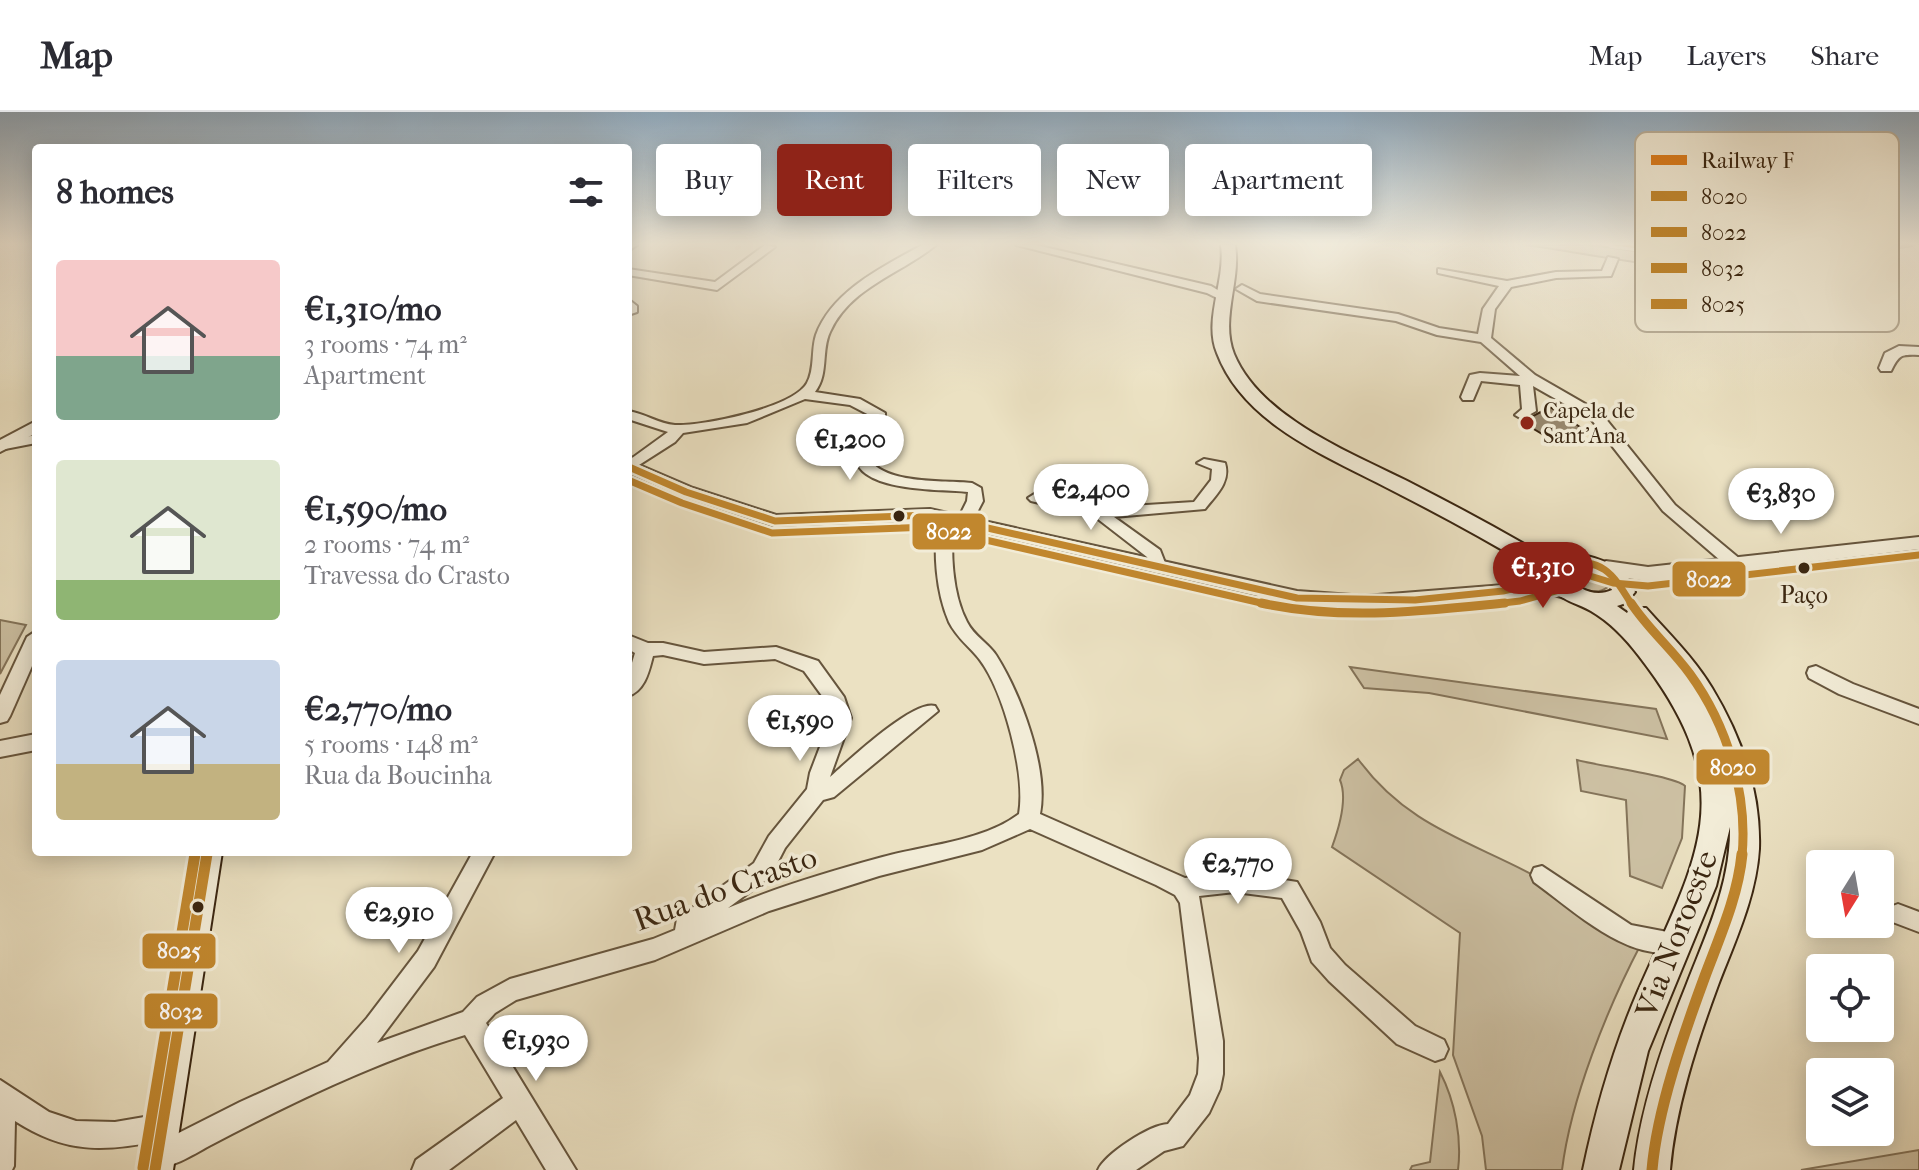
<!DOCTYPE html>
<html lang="en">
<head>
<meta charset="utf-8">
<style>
  :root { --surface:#fff; --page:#f7f7f7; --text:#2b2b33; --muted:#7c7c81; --line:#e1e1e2; --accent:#8f2418 }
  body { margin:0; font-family:"IM FELL French Canon",serif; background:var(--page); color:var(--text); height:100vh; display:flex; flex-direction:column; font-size:30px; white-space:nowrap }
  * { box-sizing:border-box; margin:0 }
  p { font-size:26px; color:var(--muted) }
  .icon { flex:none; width:44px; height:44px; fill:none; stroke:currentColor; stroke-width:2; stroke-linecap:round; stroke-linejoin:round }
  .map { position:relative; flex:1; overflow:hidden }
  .panel { position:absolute; left:32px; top:32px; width:600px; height:712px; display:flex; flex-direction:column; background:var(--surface); border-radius:8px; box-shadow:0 4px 20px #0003 }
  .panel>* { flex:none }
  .hud { position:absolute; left:656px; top:32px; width:760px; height:72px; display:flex; gap:16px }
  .needle { width:52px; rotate:191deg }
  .buttons { position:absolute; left:1806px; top:738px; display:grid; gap:16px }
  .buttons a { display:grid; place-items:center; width:88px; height:88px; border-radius:8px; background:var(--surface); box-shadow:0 4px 20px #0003; font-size:40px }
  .price { position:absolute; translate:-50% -68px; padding:0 18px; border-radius:28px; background:#fff; color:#222; font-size:26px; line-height:52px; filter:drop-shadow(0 2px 4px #0008) }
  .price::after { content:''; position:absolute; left:50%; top:48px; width:24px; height:18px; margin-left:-12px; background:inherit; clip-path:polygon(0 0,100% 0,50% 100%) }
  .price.active { background:var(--accent); color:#fff }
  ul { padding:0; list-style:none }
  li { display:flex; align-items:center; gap:24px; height:200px; padding:0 24px }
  li span { display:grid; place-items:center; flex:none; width:224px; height:160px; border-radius:8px; color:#555 }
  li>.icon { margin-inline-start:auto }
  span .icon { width:96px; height:96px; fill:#fffc; stroke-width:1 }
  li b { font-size:34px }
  h2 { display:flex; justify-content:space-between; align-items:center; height:96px; padding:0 24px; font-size:34px }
  .chip { padding:0 28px; border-radius:8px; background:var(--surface); box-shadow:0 4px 20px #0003; font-size:28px; line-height:72px }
  .chip.active { background:var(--accent); color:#fff }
  header { display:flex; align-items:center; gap:48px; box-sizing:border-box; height:112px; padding:0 40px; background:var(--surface); border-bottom:2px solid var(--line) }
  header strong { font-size:38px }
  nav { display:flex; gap:44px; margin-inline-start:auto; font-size:28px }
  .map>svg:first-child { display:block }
  .green { fill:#cdc1a4; stroke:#84745a; stroke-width:2 }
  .building { fill:#96876d; stroke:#3a2611; stroke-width:2 }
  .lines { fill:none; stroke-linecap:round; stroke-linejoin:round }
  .minor-casing { stroke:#66553d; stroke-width:4 }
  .tertiary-casing { stroke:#66553d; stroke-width:4 }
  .secondary-casing { stroke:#3a2611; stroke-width:4 }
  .minor { fill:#f2ecd7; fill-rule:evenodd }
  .tertiary { fill:#f2ecd7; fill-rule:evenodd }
  .secondary { fill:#f2ecd7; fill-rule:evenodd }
  .bus-1-far2-casing { stroke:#f2ecd7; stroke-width:12 }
  .bus-1-far1-casing { stroke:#f2ecd7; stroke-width:15 }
  .bus-1-casing { stroke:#f2ecd7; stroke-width:17 }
  .bus-2-far1-casing { stroke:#f2ecd7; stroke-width:12 }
  .bus-2-casing { stroke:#f2ecd7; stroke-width:15 }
  .bus-3-far1-casing { stroke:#f2ecd7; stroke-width:15 }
  .bus-3-casing { stroke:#f2ecd7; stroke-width:17 }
  .bus-4-far1-casing { stroke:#f2ecd7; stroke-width:15 }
  .bus-4-casing { stroke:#f2ecd7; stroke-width:17 }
  .bus-1-far2 { stroke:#c1872e; stroke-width:7 }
  .bus-1-far1 { stroke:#c1872e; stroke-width:9 }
  .bus-1 { stroke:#c1872e; stroke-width:11 }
  .bus-2-far1 { stroke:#c1872e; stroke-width:7 }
  .bus-2 { stroke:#c1872e; stroke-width:9 }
  .bus-3-far1 { stroke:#c1872e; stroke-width:9 }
  .bus-3 { stroke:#c1872e; stroke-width:11 }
  .bus-4-far1 { stroke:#c1872e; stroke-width:9 }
  .bus-4 { stroke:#c1872e; stroke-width:11 }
  .rail-1-casing { stroke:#f2ecd7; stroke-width:6 }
  .rail-1 { fill:#da7c1d; fill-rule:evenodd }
  .poi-dot { fill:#8f2418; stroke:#f2ecd7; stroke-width:3 }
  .bus-dot { fill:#3a2611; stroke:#f2ecd7; stroke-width:3 }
  .labels { text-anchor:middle; stroke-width:7; stroke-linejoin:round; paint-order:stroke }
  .far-poi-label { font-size:22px; fill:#3a2611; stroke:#f2ecd7; text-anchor:start }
  .bus-label { font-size:24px; fill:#3a2611; stroke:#f2ecd7 }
  .near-street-label { font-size:32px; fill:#3a2611; stroke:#f2ecd7 }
  .key { fill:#f2ecd7; stroke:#bbb19c; stroke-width:2 }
  .key-label { font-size:22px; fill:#3a2611 }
  .line-badge { stroke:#f2ecd7; stroke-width:3 }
  .badge-label { font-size:22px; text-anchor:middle; font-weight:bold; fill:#fff }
</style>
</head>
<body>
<header>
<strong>Map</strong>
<nav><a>Map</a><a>Layers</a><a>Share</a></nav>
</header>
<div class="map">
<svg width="1919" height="1058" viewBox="0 0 1919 1058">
  <rect width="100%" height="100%" fill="#ebe1c2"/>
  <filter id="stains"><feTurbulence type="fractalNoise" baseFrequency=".0025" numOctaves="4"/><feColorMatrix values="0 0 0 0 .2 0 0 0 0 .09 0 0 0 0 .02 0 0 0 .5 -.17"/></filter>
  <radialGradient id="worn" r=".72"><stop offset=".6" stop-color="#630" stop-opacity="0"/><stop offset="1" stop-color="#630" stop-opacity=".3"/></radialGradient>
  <!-- green -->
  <g class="green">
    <path d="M1526,133c21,0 41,-1 62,0 57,5 112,20 170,21 54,0 105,-21 158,-21 -52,10 -105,24 -158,26 -77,3 -155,-15 -232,-26z"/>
    <path d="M1576,458h11l17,7 4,10c-13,9 -28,3 -37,-9z"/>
    <path d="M0,508l26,5 -26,49z"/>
    <path d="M1350,555l306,42 11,30 -238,-46 -65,-5z"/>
    <path d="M1358,647c49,67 110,81 179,118 36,19 70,45 104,67 -34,65 -70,154 -79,226h-76l-4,-34 -29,-81 7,-122 -128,-86c7,-19 16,-48 8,-67l4,-10z"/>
    <path d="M1577,648c22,6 97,16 108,26l-3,52 -20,50 -32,-12 -4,-76 -45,-9z"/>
    <path d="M1440,960c15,29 22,66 18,98h-48l2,-4 18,-4z"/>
    <path d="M1919,1038v20h-118z"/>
  </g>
  <!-- building -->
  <path class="building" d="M1550,295l36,24 -34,9 -30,-18z"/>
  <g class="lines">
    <!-- minor casing -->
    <g class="minor-casing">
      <g id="minor">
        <path d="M765,133l10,2 -58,43 -89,-15v-6l87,13z"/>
        <path d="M922,133h14c-35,29 -86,42 -106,87 -9,19 -1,42 -15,60l45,7 25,14v8l-17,34c10,30 77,25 104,28l9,5 2,13 -13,25h-12l-2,-3 11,-22 1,-9c-28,-3 -118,1 -113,-42l18,-33 -23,-12 -45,-6 -58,24 -64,10 -8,9 -47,30v-11l40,-29 -40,-13v-8c16,2 31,13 47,14 28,1 118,-17 132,-42 8,-14 4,-33 9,-48 16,-44 68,-69 106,-90z"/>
        <path d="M1016,133h20l175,41 20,12 -6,4 -18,-9z"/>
        <path d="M1608,145l10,2 -7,17 -55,2 -45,9 -16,22 -4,29 44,37 66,38 74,92 65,54 2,4 -2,4h-12l-65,-56 -72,-92 -58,-33 3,25 -14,8 -7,-4 7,-6 -2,-24 -39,-4 -8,19h-10l-2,-3 9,-22 10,-2 40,3 -39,-34 -44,-7 -41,-14 -139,-20 -21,-12 6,-4 18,9 138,20 41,14 39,6 5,-25 16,-23 -61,-13v-4l69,12 49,-9 46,-1z"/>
        <path d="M628,187l9,7v6l-9,3z"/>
        <path d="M1899,234l20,1v8c-18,-1 -20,0 -28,16h-10l-2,-3 6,-15z"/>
        <path d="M36,323v8l-36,7v-8z"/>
        <path d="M1204,347l21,4c6,19 -9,32 -20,46l-91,8 46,33 7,18 -8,5 -6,-1 -6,-15 -53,-41 -63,-15 -3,-3 8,-5 63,15 95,-6 17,-22 1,-11 -15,-6z"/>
        <path d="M946,402l8,5c-4,31 -2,75 13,103 7,14 21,21 29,33 24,38 53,113 44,159l145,64 50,-6 62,10 23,40 10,26 15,17 70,61 29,14 4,9 -4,9 -9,3 -38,-17 -68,-63 -17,-19 -11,-30 -19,-34 -47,-6 -36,4 24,145v33l-3,15 -11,24 -26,33 -19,5 -28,19h-38c7,-16 51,-45 70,-46l22,-29 8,-21 1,-16 -19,-155 -5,-8 -19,-10 -126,-56 -48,21 -103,26 -110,35 -114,49 -139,40 -21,13 -9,10 90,147h-30l-30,-50 -67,50h-37l4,-10 87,-62 -38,-63c-88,26 -174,68 -256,111 -18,10 -40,24 -62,23l-4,-10 4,-10 93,-47 88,-40 39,-44 51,-67 55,-99h22l-61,115 -57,76 86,-31 14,-15 33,-18 143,-40 22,-9 2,-11 77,-56 15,-27 38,-47 3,-16 21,-55 -3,-14 -24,-33 -29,-12 -71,5 -41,-9 -10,1c-4,15 -8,35 -25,40v-20l7,-23 -7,-4v-14l20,8h15l41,9 72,-5 42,14 26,36 7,21 -21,59c18,-16 84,-78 105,-71l3,5 -104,86 -11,3 -38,48 -15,29 -42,31c49,-21 100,-36 151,-50 45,-13 103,-16 140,-44 7,-39 -15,-122 -39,-154 -10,-13 -23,-22 -31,-38 -13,-30 -16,-71 -11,-103z"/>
        <path d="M36,519v26l-26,59 -3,5 -7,2v-28l27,-58z"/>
        <path d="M1816,554l37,18 66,25v15l-80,-30 -30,-16 -2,-5 2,-5z"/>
        <path d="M36,622v16l-36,7v-16z"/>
        <path d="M1542,754l89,59 52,10 4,7 -4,7c-50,19 -111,-40 -149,-67l-3,-7 3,-7z"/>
        <path d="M1898,792l21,8v20l-29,-11 -3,-7 3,-7z"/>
        <path d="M0,968l49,32 27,9 39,1 47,-8 9,4 4,9 -4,9 -9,4c-57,12 -96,14 -147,-19l-1,45 -2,4h-12z"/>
      </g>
    </g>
    <!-- tertiary casing -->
    <g class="tertiary-casing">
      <g id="tertiary">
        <path d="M36,309v12l-36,19v-12z"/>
        <path d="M628,345l6,1 3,6 56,24 83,27 154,-6 367,82 68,5 189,-15 25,7 3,5 -10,7 -18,-5 -35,1 -154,14 -68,-5 -367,-84 -155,6 -96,-31 -51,-23z"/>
        <path d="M1919,425v12l-271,32 -42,-6 -10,-7 10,-7 42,6z"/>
      </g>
    </g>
    <!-- secondary casing -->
    <g class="secondary-casing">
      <g id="secondary">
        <path d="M628,133h9l-9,6z"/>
        <path d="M1221,133h14c6,36 -15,74 -1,109 27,65 120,100 179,130 47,24 93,49 139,76 24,-13 50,0 73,11l10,21 -9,11 -9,3 10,7 3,-5h16c23,26 48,50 66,80 29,48 49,104 47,161 -3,49 -25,94 -42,139 -21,57 -42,122 -47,182h-36c6,-61 29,-127 52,-184 20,-52 45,-102 44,-159l-14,59 -68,165 -29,119h-36c13,-62 30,-121 55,-179 60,-136 106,-200 1,-335 -13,-17 -29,-34 -48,-45 -12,-7 -27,-10 -37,-20 -6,-5 -9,-13 -15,-19 -45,-28 -91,-53 -138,-77 -64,-35 -156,-67 -184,-142 -14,-34 9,-72 4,-108zM1585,457l23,11 4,10c-17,8 -34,-1 -46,-14l3,-6z"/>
        <path d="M192,740h30l-49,318h-36z"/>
      </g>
    </g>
    <!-- minor -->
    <use href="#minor" class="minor"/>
    <!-- tertiary -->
    <use href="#tertiary" class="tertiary"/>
    <!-- secondary -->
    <use href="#secondary" class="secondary"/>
    <!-- bus-1-far2 casing -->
    <g class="bus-1-far2-casing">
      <path id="bus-1-far2" d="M628,350l1,5 57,25 89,29 155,-6 367,83 118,2 88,-9 48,-11 10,-17c43,-4 50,8 71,42"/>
    </g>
    <!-- bus-1-far1 casing -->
    <g class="bus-1-far1-casing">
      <path id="bus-1-far1" d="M1631,491c17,26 41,46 59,71 37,51 58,119 52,182"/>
    </g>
    <!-- bus-1 casing -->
    <g class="bus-1-casing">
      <path id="bus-1" d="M1652,1058c5,-60 32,-137 53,-194 15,-40 33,-80 37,-122"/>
    </g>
    <!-- bus-2-far1 casing -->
    <g class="bus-2-far1-casing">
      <g id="bus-2-far1">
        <path d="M628,368l54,23 90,30 157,-6 341,78"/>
        <path d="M1486,493l34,-4 36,-10 13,-17 8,-2 36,11 35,3 271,-31"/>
      </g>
    </g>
    <!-- bus-2 casing -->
    <g class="bus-2-casing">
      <path id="bus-2" d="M1261,491c82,18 162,8 244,0"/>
    </g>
    <!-- bus-3-far1 casing -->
    <g class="bus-3-far1-casing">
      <path id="bus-3-far1" d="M206,744l1,-4"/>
    </g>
    <!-- bus-3 casing -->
    <g class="bus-3-casing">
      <path id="bus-3" d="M155,1058l52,-316"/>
    </g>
    <!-- bus-4-far1 casing -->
    <g class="bus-4-far1-casing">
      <path id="bus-4-far1" d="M194,744l1,-4"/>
    </g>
    <!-- bus-4 casing -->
    <g class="bus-4-casing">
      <path id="bus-4" d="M143,1056l52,-314"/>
    </g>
    <!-- bus-1-far2 -->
    <use href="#bus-1-far2" class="bus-1-far2"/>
    <!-- bus-1-far1 -->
    <use href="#bus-1-far1" class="bus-1-far1"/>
    <!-- bus-1 -->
    <use href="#bus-1" class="bus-1"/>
    <!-- bus-2-far1 -->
    <use href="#bus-2-far1" class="bus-2-far1"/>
    <!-- bus-2 -->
    <use href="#bus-2" class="bus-2"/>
    <!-- bus-3-far1 -->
    <use href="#bus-3-far1" class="bus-3-far1"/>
    <!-- bus-3 -->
    <use href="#bus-3" class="bus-3"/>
    <!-- bus-4-far1 -->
    <use href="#bus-4-far1" class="bus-4-far1"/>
    <!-- bus-4 -->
    <use href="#bus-4" class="bus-4"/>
    <!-- rail-1 casing -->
    <g class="rail-1-casing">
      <path id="rail-1" d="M1611,133h21l116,14 46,-2 64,-12h14l-78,16 -46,2z"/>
    </g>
    <!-- rail-1 -->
    <use href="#rail-1" class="rail-1"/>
  </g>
  <!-- sky -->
  <linearGradient id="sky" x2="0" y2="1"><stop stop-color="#91acc1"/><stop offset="0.47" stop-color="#f6f2e4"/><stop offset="1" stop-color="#f6f2e4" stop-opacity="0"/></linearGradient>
  <rect width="1919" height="281" fill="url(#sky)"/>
  <!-- markers -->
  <circle class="poi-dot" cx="1527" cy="311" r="8"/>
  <g class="bus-dot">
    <circle cx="899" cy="404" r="7"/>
    <circle cx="1804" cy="456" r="7"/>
    <circle cx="198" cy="795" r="7"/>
  </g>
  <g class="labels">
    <!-- far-poi labels -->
    <g class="far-poi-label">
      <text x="1543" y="306">Capela de<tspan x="1543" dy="25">Sant'Ana</tspan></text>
    </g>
    <!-- bus labels -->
    <g class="bus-label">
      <text x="1804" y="491">Paço</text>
    </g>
    <!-- near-street labels -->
    <g class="near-street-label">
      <text transform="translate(725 776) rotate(-20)" y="11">Rua do Crasto</text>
      <text transform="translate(1676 822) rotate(-69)" y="11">Via Noroeste</text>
    </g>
  </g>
  <!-- legend -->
  <rect x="1635" y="20" width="264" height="200" rx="12" class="key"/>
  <rect x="1651" y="43" width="36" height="10" fill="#da7c1d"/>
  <rect x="1651" y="79" width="36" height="10" fill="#c1872e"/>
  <rect x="1651" y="115" width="36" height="10" fill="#c1872e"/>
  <rect x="1651" y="151" width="36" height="10" fill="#c1872e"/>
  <rect x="1651" y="187" width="36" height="10" fill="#c1872e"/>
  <g class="key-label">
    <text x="1701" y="56">Railway F</text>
    <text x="1701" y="92">8020</text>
    <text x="1701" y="128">8022</text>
    <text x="1701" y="164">8032</text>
    <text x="1701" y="200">8025</text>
  </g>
  <g class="line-badge">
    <rect x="911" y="400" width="76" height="39" rx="8" fill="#c1872e"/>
    <rect x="1671" y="448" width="76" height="38" rx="8" fill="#c1872e"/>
    <rect x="1695" y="636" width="76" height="38" rx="8" fill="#c1872e"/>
    <rect x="141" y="820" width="76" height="38" rx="8" fill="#c1872e"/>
    <rect x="143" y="880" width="76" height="38" rx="8" fill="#c1872e"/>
  </g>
  <g class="badge-label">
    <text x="949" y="427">8022</text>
    <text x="1709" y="475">8022</text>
    <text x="1733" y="663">8020</text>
    <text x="179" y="846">8025</text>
    <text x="181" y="907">8032</text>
  </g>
  <rect width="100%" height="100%" filter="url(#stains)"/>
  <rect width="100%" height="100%" fill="url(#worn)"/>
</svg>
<div class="buttons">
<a><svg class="needle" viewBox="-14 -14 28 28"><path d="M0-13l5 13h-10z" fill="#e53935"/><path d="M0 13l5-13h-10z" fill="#7c7c81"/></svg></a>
<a><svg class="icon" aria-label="locate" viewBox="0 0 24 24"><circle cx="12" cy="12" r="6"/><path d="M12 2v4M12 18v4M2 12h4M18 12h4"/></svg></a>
<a><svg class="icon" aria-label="layers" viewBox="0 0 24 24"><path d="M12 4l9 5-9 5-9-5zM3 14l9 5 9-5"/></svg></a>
</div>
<b class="price" style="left:850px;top:370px">€1,200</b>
<b class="price" style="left:1091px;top:420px">€2,400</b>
<b class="price" style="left:1781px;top:424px">€3,830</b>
<b class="price active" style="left:1543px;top:498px">€1,310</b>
<b class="price" style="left:800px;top:651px">€1,590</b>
<b class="price" style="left:1238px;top:794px">€2,770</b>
<b class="price" style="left:399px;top:843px">€2,910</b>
<b class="price" style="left:536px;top:971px">€1,930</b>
<div class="hud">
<a class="chip">Buy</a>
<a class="chip active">Rent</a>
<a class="chip">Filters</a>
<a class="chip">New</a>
<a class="chip">Apartment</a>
</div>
<section class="panel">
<h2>8 homes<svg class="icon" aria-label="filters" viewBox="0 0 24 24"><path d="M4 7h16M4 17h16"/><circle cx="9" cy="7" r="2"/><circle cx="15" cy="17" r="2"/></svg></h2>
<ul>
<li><span style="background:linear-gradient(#f6c9c9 60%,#7fa58c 0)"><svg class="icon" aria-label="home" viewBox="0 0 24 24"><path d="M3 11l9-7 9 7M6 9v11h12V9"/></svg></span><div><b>€1,310/mo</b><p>3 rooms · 74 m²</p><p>Apartment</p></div></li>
<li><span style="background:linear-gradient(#dfe7d0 75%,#8fb573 0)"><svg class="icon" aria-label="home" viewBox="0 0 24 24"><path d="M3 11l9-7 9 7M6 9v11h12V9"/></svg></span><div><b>€1,590/mo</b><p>2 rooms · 74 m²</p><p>Travessa do Crasto</p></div></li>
<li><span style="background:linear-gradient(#c9d6e8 65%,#c2b280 0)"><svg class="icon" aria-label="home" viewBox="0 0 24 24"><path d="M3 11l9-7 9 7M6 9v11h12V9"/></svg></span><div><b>€2,770/mo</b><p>5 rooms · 148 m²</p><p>Rua da Boucinha</p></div></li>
</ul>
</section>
</div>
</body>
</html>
